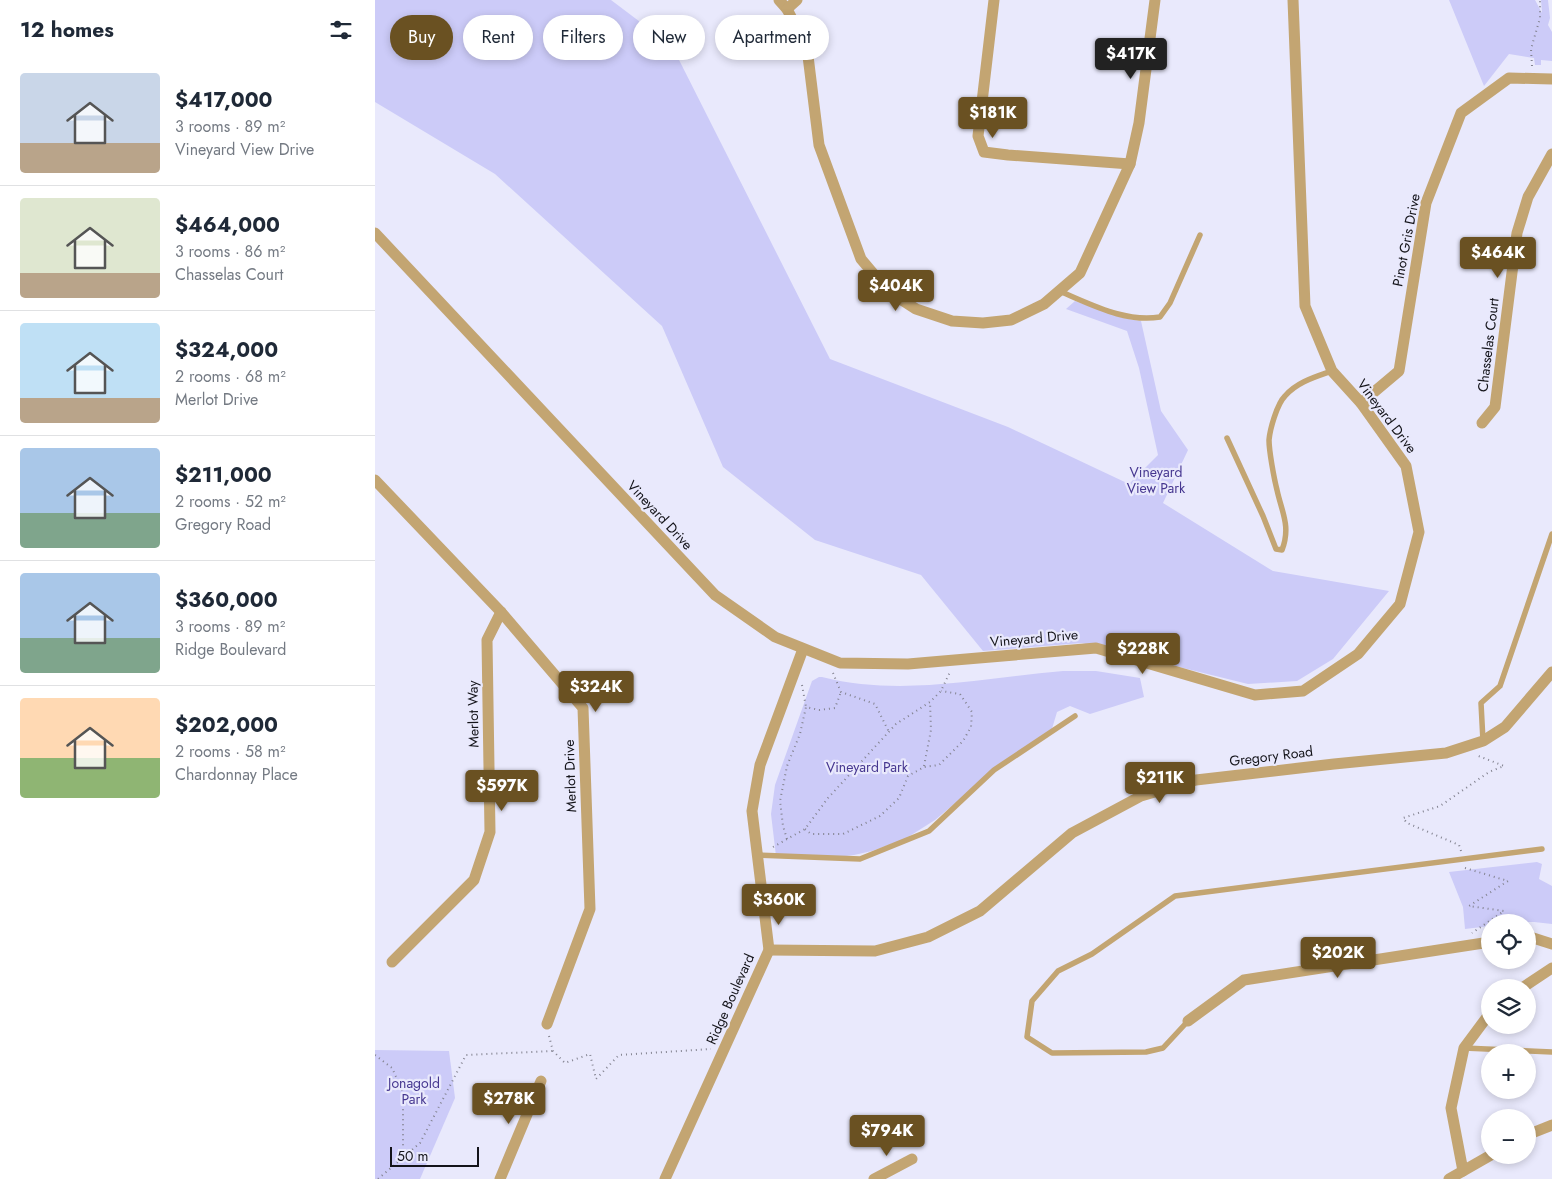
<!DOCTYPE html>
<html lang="en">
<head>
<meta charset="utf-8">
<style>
  :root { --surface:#fff; --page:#f6f6f7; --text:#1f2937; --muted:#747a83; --line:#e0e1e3; --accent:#6a5122 }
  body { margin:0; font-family:Jost,sans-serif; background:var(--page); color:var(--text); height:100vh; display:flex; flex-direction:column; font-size:19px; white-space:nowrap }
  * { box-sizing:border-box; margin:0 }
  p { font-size:16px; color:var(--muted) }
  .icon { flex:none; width:28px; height:28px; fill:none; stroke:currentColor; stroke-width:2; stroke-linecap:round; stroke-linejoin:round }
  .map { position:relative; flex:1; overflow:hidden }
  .panel { display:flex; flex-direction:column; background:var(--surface); width:375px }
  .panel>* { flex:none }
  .banner { position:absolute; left:15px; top:15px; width:475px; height:45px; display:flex; gap:10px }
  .controls { position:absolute; left:1106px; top:914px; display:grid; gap:10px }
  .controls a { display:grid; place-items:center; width:55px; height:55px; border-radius:50%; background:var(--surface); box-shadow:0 2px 8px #0003; font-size:25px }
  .scale { position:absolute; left:15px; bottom:12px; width:89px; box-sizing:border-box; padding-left:5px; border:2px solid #14141a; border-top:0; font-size:14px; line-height:18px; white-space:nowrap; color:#14141a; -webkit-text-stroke:4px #e9e9fc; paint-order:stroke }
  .price { position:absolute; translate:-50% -42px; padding:0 11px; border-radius:5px; background:var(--accent); color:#fff; font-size:16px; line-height:32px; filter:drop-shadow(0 1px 2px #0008) }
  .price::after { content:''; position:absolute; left:50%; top:30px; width:15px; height:11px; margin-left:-8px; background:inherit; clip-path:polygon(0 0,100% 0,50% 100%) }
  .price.selected { background:#222; color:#fff }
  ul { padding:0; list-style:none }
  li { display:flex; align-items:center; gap:15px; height:125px; padding:0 20px }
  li+li { border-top:1px solid var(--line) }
  li span { display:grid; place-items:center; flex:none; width:140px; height:100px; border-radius:5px; color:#555 }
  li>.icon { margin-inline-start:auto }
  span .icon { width:60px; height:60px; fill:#fffc; stroke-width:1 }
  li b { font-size:21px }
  h2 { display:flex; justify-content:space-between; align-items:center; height:60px; padding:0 20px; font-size:21px }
  .pill { padding:0 18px; border-radius:22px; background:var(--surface); box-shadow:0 2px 8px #0003; font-size:18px; line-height:45px }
  .pill.selected { background:var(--accent); color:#fff }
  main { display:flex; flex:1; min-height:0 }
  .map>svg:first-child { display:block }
  .green { fill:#cccbf8 }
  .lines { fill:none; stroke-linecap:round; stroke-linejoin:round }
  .path { stroke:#838390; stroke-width:2; stroke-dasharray:1 4; stroke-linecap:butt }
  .lane { stroke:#c3a572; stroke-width:5.5 }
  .street { stroke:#c3a572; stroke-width:11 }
  .labels { text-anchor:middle; stroke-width:4.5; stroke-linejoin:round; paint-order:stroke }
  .street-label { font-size:14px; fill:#14141a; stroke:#e9e9fc }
  .park-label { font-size:14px; fill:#463790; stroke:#e9e9fc }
</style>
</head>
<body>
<main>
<section class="panel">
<h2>12 homes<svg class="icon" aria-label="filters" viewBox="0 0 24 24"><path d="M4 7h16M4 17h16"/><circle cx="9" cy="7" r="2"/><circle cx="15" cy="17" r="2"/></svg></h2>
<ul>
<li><span style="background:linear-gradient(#c9d6e8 70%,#b9a48a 0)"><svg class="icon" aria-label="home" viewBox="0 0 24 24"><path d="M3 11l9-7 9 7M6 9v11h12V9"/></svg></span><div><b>$417,000</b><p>3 rooms · 89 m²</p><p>Vineyard View Drive</p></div></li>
<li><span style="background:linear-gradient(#dfe7d0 75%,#b9a48a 0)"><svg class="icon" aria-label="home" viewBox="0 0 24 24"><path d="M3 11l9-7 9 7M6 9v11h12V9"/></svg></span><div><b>$464,000</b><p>3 rooms · 86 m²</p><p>Chasselas Court</p></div></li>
<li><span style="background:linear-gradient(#bfe0f5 75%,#b9a48a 0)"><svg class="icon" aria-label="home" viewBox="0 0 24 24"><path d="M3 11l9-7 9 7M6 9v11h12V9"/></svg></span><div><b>$324,000</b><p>2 rooms · 68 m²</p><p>Merlot Drive</p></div></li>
<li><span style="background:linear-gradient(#a9c7e8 65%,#7fa58c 0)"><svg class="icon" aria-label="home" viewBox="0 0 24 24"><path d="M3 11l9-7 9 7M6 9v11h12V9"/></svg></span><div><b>$211,000</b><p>2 rooms · 52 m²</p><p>Gregory Road</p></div></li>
<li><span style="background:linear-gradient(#a9c7e8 65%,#7fa58c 0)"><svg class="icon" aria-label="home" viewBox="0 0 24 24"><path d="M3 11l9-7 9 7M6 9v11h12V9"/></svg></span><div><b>$360,000</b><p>3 rooms · 89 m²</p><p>Ridge Boulevard</p></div></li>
<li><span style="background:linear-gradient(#ffd9b3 60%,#8fb573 0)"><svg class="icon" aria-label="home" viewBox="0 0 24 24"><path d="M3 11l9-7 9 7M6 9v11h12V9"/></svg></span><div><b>$202,000</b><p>2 rooms · 58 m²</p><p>Chardonnay Place</p></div></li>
</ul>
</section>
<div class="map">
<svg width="1177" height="1179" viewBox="0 0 1177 1179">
  <rect width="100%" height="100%" fill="#e9e9fc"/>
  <!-- green -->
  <g class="green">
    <path d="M0,0h236l61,46 158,313 178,68 121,57 29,-29 -19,-87 -12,-37 -61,-22 9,-8 48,17 18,3 20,90 27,39 -25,53 110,68 116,20 -56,68 -36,22 -49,3 -166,-41 -99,8 -62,-76 -106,-35 -92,-73 -61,-141 -167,-152 -120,-72z"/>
    <path d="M1074,0h86l7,13 -1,-13h7l2,18 -2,7 4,7v29l-11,-1v5h-6l-1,-7 -25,-4 -25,32z"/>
    <path d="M688,671h33l44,7 4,19 -54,17 -20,-8 -13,6 -6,20 -61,42 -55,46 -30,19 -33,12 -18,4 -16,2 -62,-1 -5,-42 4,-29 37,-104 7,-4h3c79,20 161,1 241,-6z"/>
    <path d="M1162,862l5,2 -3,15 13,7v38l-18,-2h-44v4l-25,3 -2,-22 -14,-35z"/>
    <path d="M0,1050l74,1 6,47 -35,81h-45z"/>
  </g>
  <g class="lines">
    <!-- path -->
    <g class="path">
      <path d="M1157,66l-1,-17 9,-31v-18"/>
      <path d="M458,673l8,19 34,12 14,28"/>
      <path d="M427,685l4,22"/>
      <path d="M549,766l7,-36 -1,-28"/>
      <path d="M430,829l6,5h32l37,-18 19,-18 9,-22 16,-9 15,-2 24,-24 8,-14 1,-15 -12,-18 -19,-3"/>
      <path d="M412,839l-4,-13 -3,-25 7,-35 13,-32 6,-27 13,3 16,-2 6,-16"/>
      <path d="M398,847l32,-18 23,-31 68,-74 34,-22 11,-11 9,-19"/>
      <path d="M1086,851l-2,-6 -52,-22 -4,-5 37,-12 49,-34 15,-6 -28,-11"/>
      <path d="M1090,868l43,13 -39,25 35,5 -32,22"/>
      <path d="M174,1036l4,15 12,12 25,-9 6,25 23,-24 92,-6"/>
      <path d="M0,1055l17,13 11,24v65"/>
      <path d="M3,1179l42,-36 46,-88 87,-4"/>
    </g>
    <!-- lane -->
    <g class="lane">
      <path d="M684,291c32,13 66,32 101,26l10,-14 30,-68"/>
      <path d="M852,438l36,78 13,33 6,1c9,-24 0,-37 -5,-60 -3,-12 -8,-39 -8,-50 1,-11 8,-36 16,-44 12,-14 30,-19 47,-25"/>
      <path d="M1108,741l-2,-38 19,-17 52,-152"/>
      <path d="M383,855l102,4 69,-28 65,-61 81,-54"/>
      <path d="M813,1021l-25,27 -17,4 -94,1 -25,-16 5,-36 26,-30 34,-17 83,-58 367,-47"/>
      <path d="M1089,1048l88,4"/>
    </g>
    <!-- street -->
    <g class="street">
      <path d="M404,0l8,9 20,39 12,97 42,114 27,32 28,18 36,12 31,2 28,-3 33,-16 36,-31 50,-109 9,-41 16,-123"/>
      <path d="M619,0l-16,136 6,16 24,3 122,9"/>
      <path d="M412,9l10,-9"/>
      <path d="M0,233l340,362 60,42 65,26 68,1 188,-16 159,47 48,-4 55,-37 42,-50 19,-72 -13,-66 -45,-63 -29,-32 -27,-65 -12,-306"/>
      <path d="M986,403l38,-32 27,-168 35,-90 48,-35 43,1"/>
      <path d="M1107,423l13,-16 22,-174 11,-36 24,-43"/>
      <path d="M0,480l126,132 82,96 7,201 -43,115"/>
      <path d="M1152,936l25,8"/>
      <path d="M394,950l106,1 53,-14 52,-26 92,-78 69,-37 55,-16 138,-16 112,-11 37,-12 22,-14 47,-55"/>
      <path d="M17,962l82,-82 16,-48 -3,-192 14,-28"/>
      <path d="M1147,988l30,-20"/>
      <path d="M813,1021l56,-41 246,-38"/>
      <path d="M1152,1135l25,-10"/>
      <path d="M1088,1171l-12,-63 13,-60 26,-35"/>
      <path d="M125,1179l41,-98"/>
      <path d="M290,1179l104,-229 -17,-139 8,-46 43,-116"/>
      <path d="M499,1179l38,-20"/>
      <path d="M1074,1179l42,-24"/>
    </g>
  </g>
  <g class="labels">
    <!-- street labels -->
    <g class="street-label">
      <text transform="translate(1031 240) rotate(-79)" y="5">Pinot Gris Drive</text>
      <text transform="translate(1113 345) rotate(-83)" y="5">Chasselas Court</text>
      <text transform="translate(1012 416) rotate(53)" y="5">Vineyard Drive</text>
      <text transform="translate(285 515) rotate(47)" y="5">Vineyard Drive</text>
      <text transform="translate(659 638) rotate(-5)" y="5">Vineyard Drive</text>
      <text transform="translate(98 714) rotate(-91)" y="5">Merlot Way</text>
      <text transform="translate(896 756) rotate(-7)" y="5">Gregory Road</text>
      <text transform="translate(195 776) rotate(-92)" y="5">Merlot Drive</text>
      <text transform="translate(355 999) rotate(-66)" y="5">Ridge Boulevard</text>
    </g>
    <!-- park labels -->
    <g class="park-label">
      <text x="781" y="477">Vineyard<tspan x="781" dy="16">View Park</tspan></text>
      <text x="492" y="772">Vineyard Park</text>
      <text x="39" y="1088">Jonagold<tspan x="39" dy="16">Park</tspan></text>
    </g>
  </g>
</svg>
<div class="controls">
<a><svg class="icon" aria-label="locate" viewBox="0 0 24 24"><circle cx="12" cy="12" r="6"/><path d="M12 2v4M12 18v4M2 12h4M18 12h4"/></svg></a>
<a><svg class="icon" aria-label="layers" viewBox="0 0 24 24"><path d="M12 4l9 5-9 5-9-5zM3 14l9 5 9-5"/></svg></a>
<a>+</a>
<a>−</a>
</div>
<div class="scale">50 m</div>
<b class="price selected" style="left:756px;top:80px">$417K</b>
<b class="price" style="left:618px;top:139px">$181K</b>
<b class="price" style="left:1123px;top:279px">$464K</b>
<b class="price" style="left:521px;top:312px">$404K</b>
<b class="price" style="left:768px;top:675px">$228K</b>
<b class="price" style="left:221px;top:713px">$324K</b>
<b class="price" style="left:785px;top:804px">$211K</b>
<b class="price" style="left:127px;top:812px">$597K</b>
<b class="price" style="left:404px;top:926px">$360K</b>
<b class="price" style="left:963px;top:979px">$202K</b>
<b class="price" style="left:134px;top:1125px">$278K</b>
<b class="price" style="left:512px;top:1157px">$794K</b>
<div class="banner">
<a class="pill selected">Buy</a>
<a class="pill">Rent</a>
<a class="pill">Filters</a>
<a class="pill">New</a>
<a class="pill">Apartment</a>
</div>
</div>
</main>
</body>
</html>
